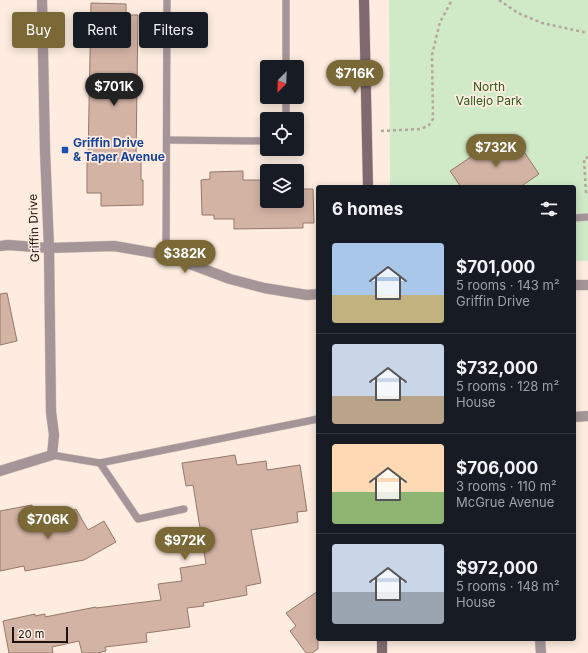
<!DOCTYPE html>
<html lang="en">
<head>
<meta charset="utf-8">
<style>
  :root { --surface:#171b24; --page:#242831; --text:#f1f3f6; --muted:#9ea1a6; --line:#363941; --accent:#7a6836 }
  body { margin:0; font-family:Inter,sans-serif; background:var(--page); color:var(--text); height:100vh; display:flex; flex-direction:column; font-size:15px; white-space:nowrap }
  * { box-sizing:border-box; margin:0 }
  p { font-size:13px; color:var(--muted) }
  .icon { flex:none; width:22px; height:22px; fill:none; stroke:currentColor; stroke-width:2; stroke-linecap:round; stroke-linejoin:round }
  .map { position:relative; flex:1; overflow:hidden }
  .drawer { position:absolute; left:316px; top:185px; width:260px; height:456px; display:flex; flex-direction:column; background:var(--surface); border-radius:4px; box-shadow:0 2px 10px #0003 }
  .drawer>* { flex:none }
  .banner { position:absolute; left:12px; top:12px; width:244px; height:36px; display:flex; gap:8px }
  .needle { width:26px; rotate:203deg }
  .fabs { position:absolute; left:260px; top:60px; display:grid; gap:8px }
  .fabs a { display:grid; place-items:center; width:44px; height:44px; border-radius:4px; background:var(--surface); box-shadow:0 2px 10px #0003; font-size:20px }
  .scale { position:absolute; left:12px; bottom:10px; width:56px; box-sizing:border-box; padding-left:4px; border:2px solid #1d130c; border-top:0; font-size:11px; line-height:14px; white-space:nowrap; color:#1d130c; -webkit-text-stroke:3px #fdecdf; paint-order:stroke }
  .price { position:absolute; translate:-50% -34px; padding:0 9px; border-radius:14px; background:var(--accent); color:#fff; font-size:13px; line-height:26px; filter:drop-shadow(0 1px 2px #0008) }
  .price::after { content:''; position:absolute; left:50%; top:24px; width:12px; height:9px; margin-left:-6px; background:inherit; clip-path:polygon(0 0,100% 0,50% 100%) }
  .price.current { background:#222; color:#fff }
  ul { padding:0; list-style:none }
  li { display:flex; align-items:center; gap:12px; height:100px; padding:0 16px }
  li+li { border-top:1px solid var(--line) }
  li span { display:grid; place-items:center; flex:none; width:112px; height:80px; border-radius:4px; color:#555 }
  li>.icon { margin-inline-start:auto }
  span .icon { width:48px; height:48px; fill:#fffc; stroke-width:1 }
  li b { font-size:17px }
  h2 { display:flex; justify-content:space-between; align-items:center; height:48px; padding:0 16px; font-size:17px }
  .tag { padding:0 14px; border-radius:4px; background:var(--surface); box-shadow:0 2px 10px #0003; font-size:14px; line-height:36px }
  .tag.current { background:var(--accent); color:#fff }
  .map>svg:first-child { display:block }
  .green { fill:#d0eac8 }
  .building { fill:#d3b3a4; stroke:#95786a }
  .lines { fill:none; stroke-linecap:round; stroke-linejoin:round }
  .lane-casing { stroke:#d9c9bd; stroke-width:8 }
  .street-casing { stroke:#d9c9bd; stroke-width:11 }
  .secondary-casing { stroke:#d9c9bd; stroke-width:11 }
  .path { stroke:#b4a69b; stroke-width:2.5; stroke-dasharray:3 3; stroke-linecap:butt }
  .lane { stroke:#a59599; stroke-width:7 }
  .street { stroke:#a59599; stroke-width:10 }
  .secondary { stroke:#806a70; stroke-width:10 }
  .transit-dot { fill:#1a4fb4; stroke:#fdecdf; stroke-width:1.5 }
  .labels { text-anchor:middle; stroke-width:3.5; stroke-linejoin:round; paint-order:stroke }
  .park-label { font-size:12px; fill:#2d591b; stroke:#fdecdf }
  .transit-label { font-size:12px; font-weight:bold; fill:#164399; stroke:#fdecdf; text-anchor:start }
  .street-label { font-size:12px; fill:#1d130c; stroke:#fdecdf }
</style>
</head>
<body>
<div class="map">
<svg width="588" height="653" viewBox="0 0 588 653">
  <rect width="100%" height="100%" fill="#fdecdf"/>
  <!-- green -->
  <path class="green" d="M389,0h199v261h-14v-74h-184z"/>
  <!-- building -->
  <g class="building">
    <path d="M91,3l35,1v11h12l-2,144h5v21h2v25l-42,1v-13h-14v-34h1z"/>
    <path d="M514,137l25,37 -19,13h-59l-11,-16 43,-29 4,6z"/>
    <path d="M243,171v9h24v21h30v-12h16l1,34h-11v5l-69,1v-10h-20v-4h-12l-1,-35 9,-1v-7z"/>
    <path d="M7,293l10,48 -17,4v-51z"/>
    <path d="M235,455l2,10 29,-4 1,9 33,-5 7,46 -10,1 1,10 -47,8 10,53 -15,3 1,9 -44,8 1,3 -17,2 3,19 -44,6 1,9 -42,5 1,4 -9,2h-15l-3,-12 -27,6 1,6h-44l-6,-32 32,-7v2l10,-2v3l51,-10v1l65,-8 -3,-16 24,-3 -2,-13 26,-4 -13,-79 -7,1 -4,-23z"/>
    <path d="M32,505l5,26 39,-22 12,21 16,-9 12,21 -32,18 -59,11 -1,-5 -24,5v-60z"/>
    <path d="M318,591v58l-6,4h-6l-16,-22 6,-5 -10,-13z"/>
  </g>
  <g class="lines">
    <!-- lane casing -->
    <g class="lane-casing">
      <g id="lane">
        <path d="M286,0v67"/>
        <path d="M286,97v22"/>
        <path d="M167,140l100,1"/>
        <path d="M574,218l14,-1"/>
        <path d="M166,255l1,-255"/>
        <path d="M52,455l48,8 218,-44"/>
        <path d="M100,463l38,56 46,-10"/>
      </g>
    </g>
    <!-- street casing -->
    <g class="street-casing">
      <g id="street">
        <path d="M0,246l8,-1 41,3 65,-2 52,9 64,24 34,9 43,7 11,-1"/>
        <path d="M574,285h14"/>
        <path d="M574,417l14,-1"/>
        <path d="M0,471l52,-16 2,-20 -3,-23 -2,-164 -4,-97 -3,-151"/>
        <path d="M540,639l1,14"/>
      </g>
    </g>
    <!-- secondary casing -->
    <g class="secondary-casing">
      <g id="secondary">
        <path d="M364,0l4,187"/>
        <path d="M382,639v14"/>
      </g>
    </g>
    <!-- path -->
    <g class="path">
      <path d="M499,0l19,13 24,10 46,10"/>
      <path d="M381,131l40,-2 8,-4 4,-6 -1,-64 8,-33 12,-22"/>
      <path d="M586,193l-2,-34 4,-2"/>
    </g>
    <!-- lane -->
    <use href="#lane" class="lane"/>
    <!-- street -->
    <use href="#street" class="street"/>
    <!-- secondary -->
    <use href="#secondary" class="secondary"/>
  </g>
  <!-- markers -->
  <rect class="transit-dot" x="61" y="146" width="8" height="8" rx="2"/>
  <g class="labels">
    <!-- park labels -->
    <g class="park-label">
      <text x="489" y="91">North<tspan x="489" dy="14">Vallejo Park</tspan></text>
    </g>
    <!-- transit labels -->
    <g class="transit-label">
      <text x="73" y="147">Griffin Drive<tspan x="73" dy="14">&amp; Taper Avenue</tspan></text>
    </g>
    <!-- street labels -->
    <g class="street-label">
      <text transform="translate(34 228) rotate(-92)" y="4">Griffin Drive</text>
    </g>
  </g>
</svg>
<div class="fabs">
<a><svg class="needle" viewBox="-14 -14 28 28"><path d="M0-13l5 13h-10z" fill="#e53935"/><path d="M0 13l5-13h-10z" fill="#9ea1a6"/></svg></a>
<a><svg class="icon" aria-label="locate" viewBox="0 0 24 24"><circle cx="12" cy="12" r="6"/><path d="M12 2v4M12 18v4M2 12h4M18 12h4"/></svg></a>
<a><svg class="icon" aria-label="layers" viewBox="0 0 24 24"><path d="M12 4l9 5-9 5-9-5zM3 14l9 5 9-5"/></svg></a>
</div>
<div class="scale">20 m</div>
<b class="price" style="left:355px;top:94px">$716K</b>
<b class="price current" style="left:114px;top:107px">$701K</b>
<b class="price" style="left:496px;top:168px">$732K</b>
<b class="price" style="left:185px;top:274px">$382K</b>
<b class="price" style="left:48px;top:540px">$706K</b>
<b class="price" style="left:185px;top:561px">$972K</b>
<div class="banner">
<a class="tag current">Buy</a>
<a class="tag">Rent</a>
<a class="tag">Filters</a>
</div>
<section class="drawer">
<h2>6 homes<svg class="icon" aria-label="filters" viewBox="0 0 24 24"><path d="M4 7h16M4 17h16"/><circle cx="9" cy="7" r="2"/><circle cx="15" cy="17" r="2"/></svg></h2>
<ul>
<li><span style="background:linear-gradient(#a9c7e8 65%,#c2b280 0)"><svg class="icon" aria-label="home" viewBox="0 0 24 24"><path d="M3 11l9-7 9 7M6 9v11h12V9"/></svg></span><div><b>$701,000</b><p>5 rooms · 143 m²</p><p>Griffin Drive</p></div></li>
<li><span style="background:linear-gradient(#c9d6e8 65%,#b9a48a 0)"><svg class="icon" aria-label="home" viewBox="0 0 24 24"><path d="M3 11l9-7 9 7M6 9v11h12V9"/></svg></span><div><b>$732,000</b><p>5 rooms · 128 m²</p><p>House</p></div></li>
<li><span style="background:linear-gradient(#ffd9b3 60%,#8fb573 0)"><svg class="icon" aria-label="home" viewBox="0 0 24 24"><path d="M3 11l9-7 9 7M6 9v11h12V9"/></svg></span><div><b>$706,000</b><p>3 rooms · 110 m²</p><p>McGrue Avenue</p></div></li>
<li><span style="background:linear-gradient(#c9d6e8 60%,#9aa5b1 0)"><svg class="icon" aria-label="home" viewBox="0 0 24 24"><path d="M3 11l9-7 9 7M6 9v11h12V9"/></svg></span><div><b>$972,000</b><p>5 rooms · 148 m²</p><p>House</p></div></li>
</ul>
</section>
</div>
</body>
</html>
